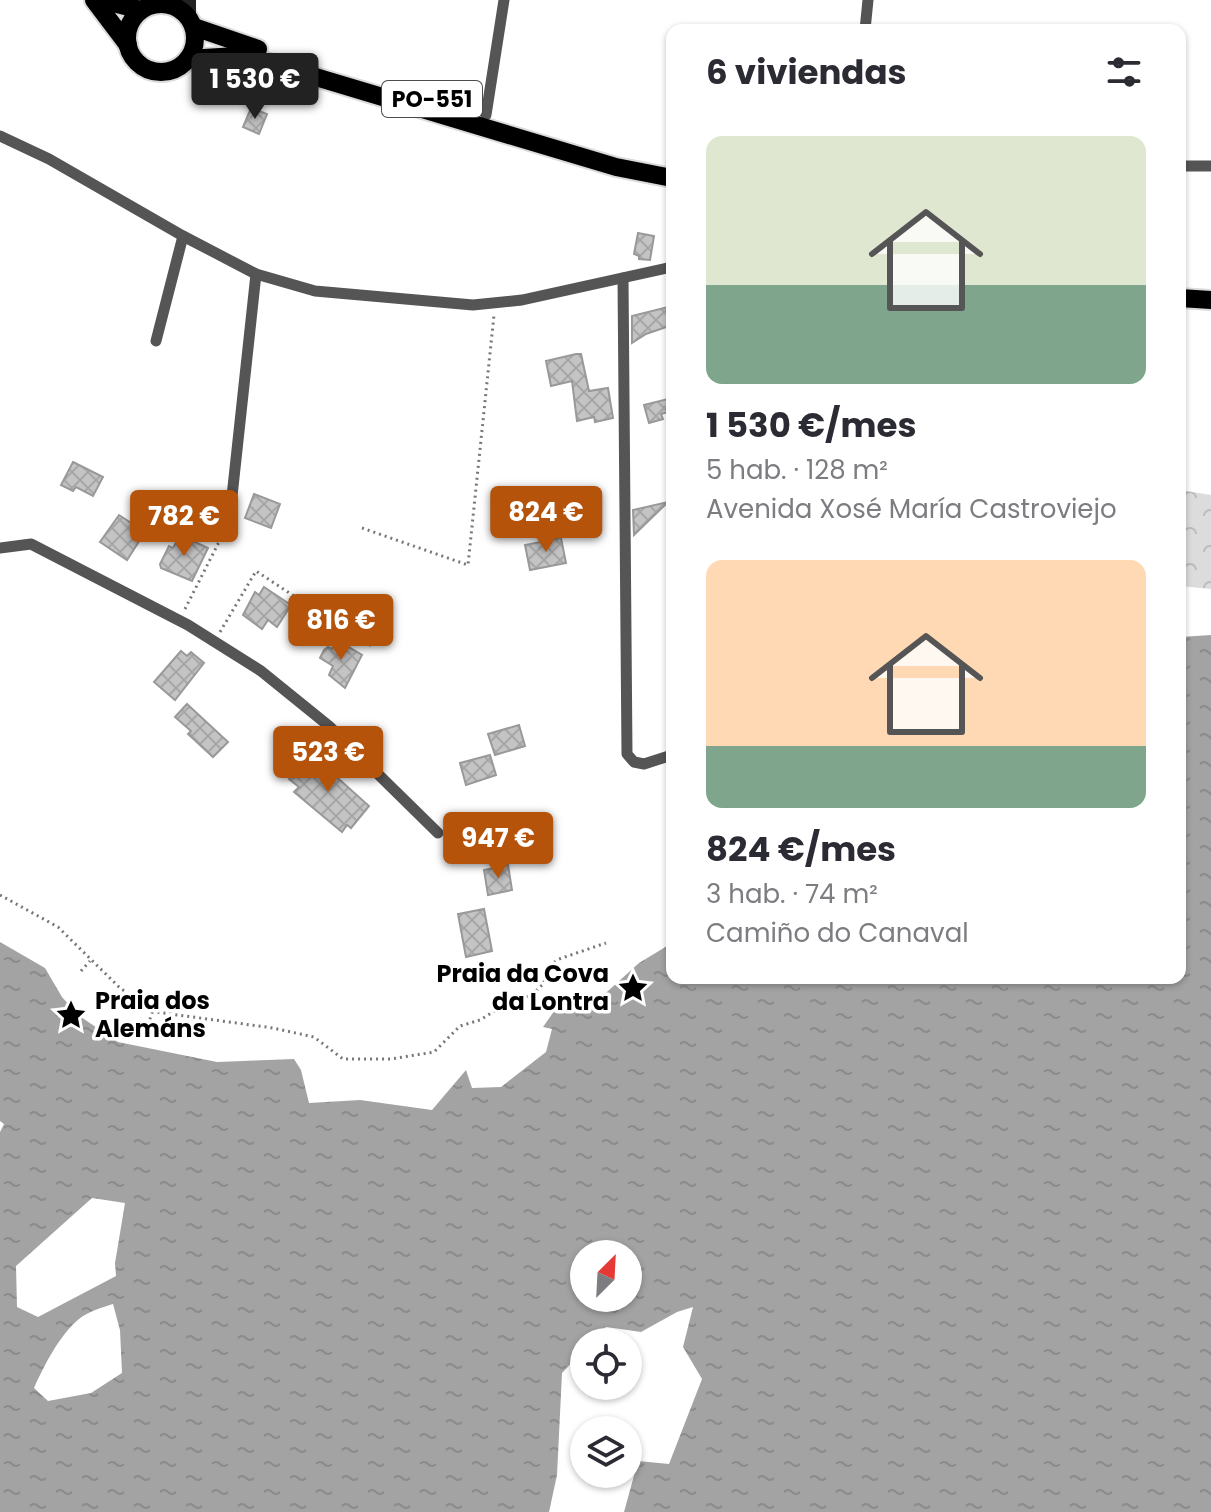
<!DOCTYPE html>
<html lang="es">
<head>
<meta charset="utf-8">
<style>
  :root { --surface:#fff; --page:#f2f2f3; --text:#2b2b33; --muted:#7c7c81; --accent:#b45309 }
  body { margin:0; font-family:Poppins,sans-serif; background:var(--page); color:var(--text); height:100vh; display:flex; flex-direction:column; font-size:30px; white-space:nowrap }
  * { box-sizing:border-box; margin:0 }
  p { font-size:26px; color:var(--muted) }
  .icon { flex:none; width:44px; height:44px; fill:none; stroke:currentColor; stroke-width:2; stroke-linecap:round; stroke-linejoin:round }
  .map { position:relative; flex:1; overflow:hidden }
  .panel { position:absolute; left:666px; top:24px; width:520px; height:960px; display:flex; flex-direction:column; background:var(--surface); border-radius:16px; box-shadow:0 2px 6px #0004 }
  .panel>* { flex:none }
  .needle { width:52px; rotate:24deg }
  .buttons { position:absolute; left:570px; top:1240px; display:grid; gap:16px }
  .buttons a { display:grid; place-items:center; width:72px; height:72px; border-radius:50%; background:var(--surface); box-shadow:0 2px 6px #0004; font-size:40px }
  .price { position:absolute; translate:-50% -68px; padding:0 18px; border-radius:8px; background:var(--accent); color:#fff; font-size:26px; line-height:52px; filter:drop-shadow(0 2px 4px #0008) }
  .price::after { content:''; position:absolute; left:50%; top:48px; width:24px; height:18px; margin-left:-12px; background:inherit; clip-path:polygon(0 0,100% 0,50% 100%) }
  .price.on { background:#222; color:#fff }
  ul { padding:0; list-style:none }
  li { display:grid; align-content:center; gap:16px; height:424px; padding:0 40px }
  li span { display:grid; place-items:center; height:248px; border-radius:16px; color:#555 }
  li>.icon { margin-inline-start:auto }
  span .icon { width:144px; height:144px; fill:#fffc; stroke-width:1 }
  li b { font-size:34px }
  h2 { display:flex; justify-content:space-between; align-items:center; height:96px; padding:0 40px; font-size:34px }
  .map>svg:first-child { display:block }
  .forest { fill:url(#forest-crowns) }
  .water { fill:url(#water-ripples); fill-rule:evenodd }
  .building { fill:url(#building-cross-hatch); stroke:#999; stroke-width:2 }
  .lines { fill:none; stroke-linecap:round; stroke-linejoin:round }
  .primary-casing { stroke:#dbdbdb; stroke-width:22 }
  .path { stroke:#777; stroke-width:3; stroke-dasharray:2 4; stroke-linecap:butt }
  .street { stroke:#555; stroke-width:11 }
  .secondary { stroke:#222; stroke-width:16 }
  .primary { stroke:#000; stroke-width:18 }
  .labels { text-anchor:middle; stroke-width:7; stroke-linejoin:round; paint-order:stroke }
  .shield { fill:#fff; stroke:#4c4c4c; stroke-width:2 }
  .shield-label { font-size:22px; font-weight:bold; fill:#000 }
  .poi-label { font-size:24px; font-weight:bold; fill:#000; stroke:#fff; text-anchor:end }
</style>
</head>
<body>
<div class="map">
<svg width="1211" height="1512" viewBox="0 0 1211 1512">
  <defs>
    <pattern id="forest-crowns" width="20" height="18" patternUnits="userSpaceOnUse" patternTransform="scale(2)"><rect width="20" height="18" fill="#dcdcdc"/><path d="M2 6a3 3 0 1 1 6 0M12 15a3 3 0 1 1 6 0" fill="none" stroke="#bbb"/></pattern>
    <pattern id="water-ripples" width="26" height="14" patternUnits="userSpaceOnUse" patternTransform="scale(2)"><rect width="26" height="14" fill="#a3a3a3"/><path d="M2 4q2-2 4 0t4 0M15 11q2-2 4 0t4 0" fill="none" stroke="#8b8b8b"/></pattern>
    <pattern id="building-cross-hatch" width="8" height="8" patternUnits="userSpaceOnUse" patternTransform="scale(2)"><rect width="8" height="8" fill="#c4c4c4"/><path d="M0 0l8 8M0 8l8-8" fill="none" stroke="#a7a7a7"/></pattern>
  </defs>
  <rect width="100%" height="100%" fill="#fff"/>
  <!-- forest -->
  <path class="forest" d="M1180,490l31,5v94l-31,-3z"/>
  <!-- water -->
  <g class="water">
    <path d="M352,611l29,19 -11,17 -29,-19z"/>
    <path d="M1211,635v877h-587l14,-51 31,3 33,-85 -19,-32 10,-40 -16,5 -36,20 -35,-5 -14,15h-8v8l-22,23 -5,102 -8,37h-549v-380l4,-8 -4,-3v-179l45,26 17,29 16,18 40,27 99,20 77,-3 7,11 8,33 51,-3 72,10 34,-40 6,18 29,-1 45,-35 6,-23 -9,-2 21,-30 34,3 41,-37 33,-20v35h508v-341zM92,1198l33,5 -10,60 1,13 -78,41 -21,-10 -1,-41zM584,1254h44v44h-44zM113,1304l7,26 2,43 -31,20 -43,8 -14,-13c11,-24 25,-52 45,-69 8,-7 24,-12 34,-15z"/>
  </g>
  <!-- building -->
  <g class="building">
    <path d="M251,108l16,6 -8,20 -16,-7z"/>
    <path d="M638,233l16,3 -4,24 -11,-1v-3l-5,-2z"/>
    <path d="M672,306v19l-26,9 -14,9v-27z"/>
    <path d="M576,354h5l8,37 19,-3 5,30 -18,4 -1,-5 -17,4 -5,-40 -21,5 -5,-25z"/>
    <path d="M672,398v13l-11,3 2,5 -14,4 -5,-18z"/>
    <path d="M73,462l30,15 -10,19 -17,-9 -3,4 -12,-6z"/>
    <path d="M254,494l26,10 -9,24 -26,-10z"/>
    <path d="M668,502l-34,33 -1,-25z"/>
    <path d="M119,515l26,17 -18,28 -27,-18z"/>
    <path d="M180,535l28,13 -16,33 -31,-13 -1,-4 9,-18 4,2z"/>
    <path d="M561,538l5,25 -36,7 -5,-25z"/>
    <path d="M264,587l27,18 -14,22 -9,-7 -6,9 -19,-14 12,-23 4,3z"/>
    <path d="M337,640l25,15 -17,33 -16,-13 4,-9 -13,-8 4,-8 4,-3 4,2z"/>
    <path d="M181,651l6,5 4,-4 13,11 -29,37 -21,-18z"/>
    <path d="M187,704l41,38 -15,15 -25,-23 3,-3 -16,-14z"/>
    <path d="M519,725l6,21 -30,9 -7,-21z"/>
    <path d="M311,754l58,52 -18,22 -4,-3 -5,7 -48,-40 5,-5 -10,-8z"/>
    <path d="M490,755l6,20 -30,10 -6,-22z"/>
    <path d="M508,865l4,25 -24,5 -4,-25z"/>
    <path d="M484,909l8,42 -26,6 -8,-43z"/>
  </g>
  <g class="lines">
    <!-- primary casing -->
    <g class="primary-casing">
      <g id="primary">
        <path d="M94,0l34,45"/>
        <path d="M101,0l40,10"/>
        <circle cx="161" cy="38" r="34"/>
        <path d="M194,27l64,22"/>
        <path d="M188,59l48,-3 23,4 357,107 56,11"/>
        <path d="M1180,298l31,2"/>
      </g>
    </g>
    <!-- path -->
    <g class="path">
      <path d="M362,528l106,37 26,-250"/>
      <path d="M185,609l38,-75"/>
      <path d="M220,632l36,-61 44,29"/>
      <path d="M0,895l58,32 62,61 36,24 117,16 41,9 29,22h48l43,-7 26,-26 20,-6 21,-13 32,-13 11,-11 2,-15 13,-9 47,-16"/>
      <path d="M546,968l14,5"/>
      <path d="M81,971l9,-10"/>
      <path d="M148,1025l8,-24"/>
    </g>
    <!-- street -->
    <g class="street">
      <path d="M865,30l3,-30"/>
      <path d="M486,115l18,-115"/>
      <path d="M0,136l49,23 134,77 73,38 59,17 158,14 49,-5 150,-33"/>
      <path d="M1180,166h31"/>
      <path d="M623,278l4,476 7,8 10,2 28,-9"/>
      <path d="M156,341l27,-105"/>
      <path d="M229,524l27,-250"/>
      <path d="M0,548l31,-4 157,81 73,46 68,55 109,107"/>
    </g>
    <!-- secondary -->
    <g class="secondary">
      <path d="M188,0v17"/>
      <path d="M150,6l4,-6"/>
    </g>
    <!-- primary -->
    <use href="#primary" class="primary"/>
  </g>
  <!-- icons -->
  <defs>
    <g id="sight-bare" transform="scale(2.4)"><path d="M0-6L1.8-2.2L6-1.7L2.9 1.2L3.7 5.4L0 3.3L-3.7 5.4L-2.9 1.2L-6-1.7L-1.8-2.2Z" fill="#000" stroke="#fff" stroke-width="2.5" paint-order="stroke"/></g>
  </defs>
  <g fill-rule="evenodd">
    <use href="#sight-bare" x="633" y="988"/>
    <use href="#sight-bare" x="71" y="1015"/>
  </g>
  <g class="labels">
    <!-- shield labels -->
    <rect class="shield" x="382" y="81" width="100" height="36" rx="6"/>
    <g class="shield-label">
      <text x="432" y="107">PO-551</text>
    </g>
    <!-- poi labels -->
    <g class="poi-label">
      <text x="609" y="982">Praia da Cova<tspan x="609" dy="28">da Lontra</tspan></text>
      <text x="95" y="1009" text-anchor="start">Praia dos<tspan x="95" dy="28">Alemáns</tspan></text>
    </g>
  </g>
</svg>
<div class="buttons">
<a><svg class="needle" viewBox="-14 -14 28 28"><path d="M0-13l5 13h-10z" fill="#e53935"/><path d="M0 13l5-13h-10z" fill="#7c7c81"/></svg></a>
<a><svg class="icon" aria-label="locate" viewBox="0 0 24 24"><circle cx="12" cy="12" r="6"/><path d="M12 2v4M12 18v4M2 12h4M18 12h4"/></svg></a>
<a><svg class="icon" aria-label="layers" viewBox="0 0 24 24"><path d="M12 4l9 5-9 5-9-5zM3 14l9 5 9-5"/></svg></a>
</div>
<b class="price on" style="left:255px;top:121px">1 530 €</b>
<b class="price" style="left:546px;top:554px">824 €</b>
<b class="price" style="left:184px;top:558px">782 €</b>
<b class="price" style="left:341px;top:662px">816 €</b>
<b class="price" style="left:328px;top:794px">523 €</b>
<b class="price" style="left:498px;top:880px">947 €</b>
<section class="panel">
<h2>6 viviendas<svg class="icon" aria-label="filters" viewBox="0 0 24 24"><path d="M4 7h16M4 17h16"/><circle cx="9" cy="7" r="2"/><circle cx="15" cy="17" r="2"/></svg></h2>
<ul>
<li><span style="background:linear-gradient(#dfe7d0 60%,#7fa58c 0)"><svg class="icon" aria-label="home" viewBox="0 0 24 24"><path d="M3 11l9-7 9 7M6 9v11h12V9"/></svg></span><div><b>1 530 €/mes</b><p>5 hab. · 128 m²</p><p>Avenida Xosé María Castroviejo</p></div></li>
<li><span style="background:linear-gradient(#ffd9b3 75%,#7fa58c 0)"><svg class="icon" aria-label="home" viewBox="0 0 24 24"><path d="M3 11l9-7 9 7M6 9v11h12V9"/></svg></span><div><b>824 €/mes</b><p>3 hab. · 74 m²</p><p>Camiño do Canaval</p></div></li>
</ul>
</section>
</div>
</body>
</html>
